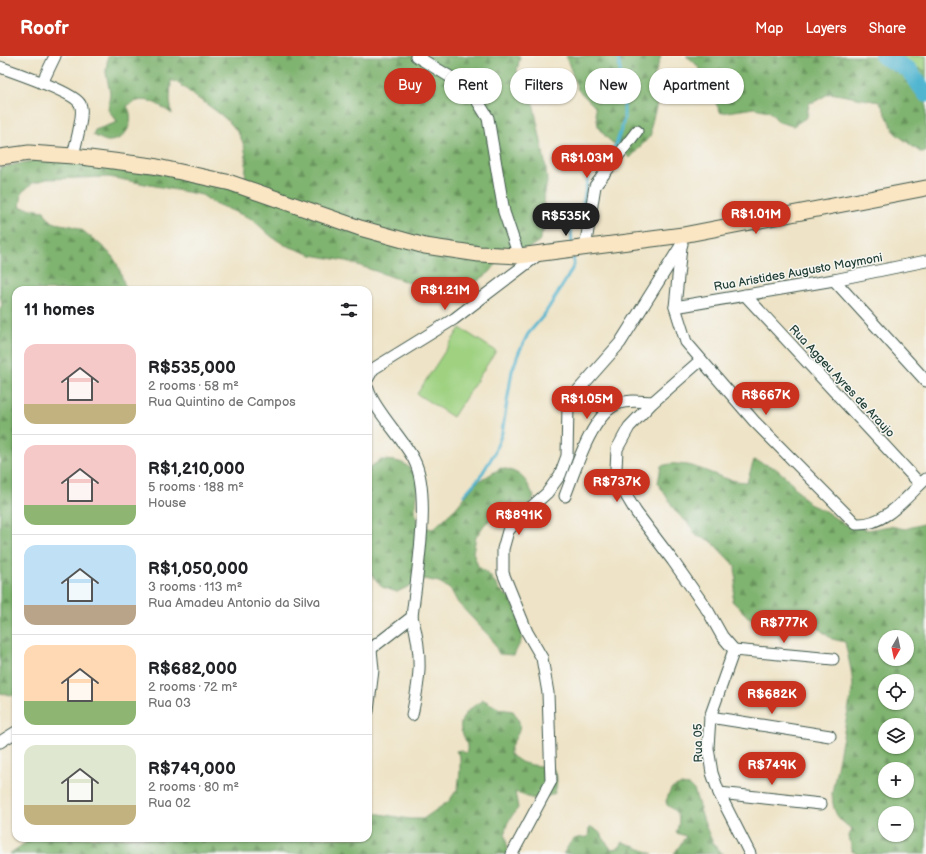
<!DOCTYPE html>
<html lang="en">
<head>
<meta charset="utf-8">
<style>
  :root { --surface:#fff; --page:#f6f6f6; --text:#202124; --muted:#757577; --line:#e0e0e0; --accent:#c8321e }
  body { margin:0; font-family:"Balsamiq Sans",sans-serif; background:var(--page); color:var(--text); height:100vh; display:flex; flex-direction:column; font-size:15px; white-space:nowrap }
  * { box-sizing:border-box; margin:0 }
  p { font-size:13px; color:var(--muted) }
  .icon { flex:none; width:22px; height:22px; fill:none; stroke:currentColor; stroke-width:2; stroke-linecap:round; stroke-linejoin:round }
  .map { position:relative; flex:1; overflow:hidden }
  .details { position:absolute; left:12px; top:230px; width:360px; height:556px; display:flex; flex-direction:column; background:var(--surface); border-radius:12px; box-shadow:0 1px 3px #0004 }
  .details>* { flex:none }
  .banner { position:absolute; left:384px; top:12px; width:380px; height:36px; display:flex; gap:8px }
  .needle { width:26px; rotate:189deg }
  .fabs { position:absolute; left:878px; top:574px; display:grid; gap:8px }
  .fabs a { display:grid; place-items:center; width:36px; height:36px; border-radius:50%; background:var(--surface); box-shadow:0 1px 3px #0004; font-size:20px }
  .price { position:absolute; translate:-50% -34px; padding:0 9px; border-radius:14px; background:var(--accent); color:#fff; font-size:13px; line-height:26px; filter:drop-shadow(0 1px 2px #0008) }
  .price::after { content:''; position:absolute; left:50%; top:24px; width:12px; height:9px; margin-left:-6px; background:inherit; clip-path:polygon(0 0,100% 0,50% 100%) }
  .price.current { background:#222; color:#fff }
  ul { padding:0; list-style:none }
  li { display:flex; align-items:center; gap:12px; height:100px; padding:0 12px }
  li+li { border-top:1px solid var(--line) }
  li span { display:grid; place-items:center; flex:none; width:112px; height:80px; border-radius:12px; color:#555 }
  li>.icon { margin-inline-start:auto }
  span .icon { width:48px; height:48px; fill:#fffc; stroke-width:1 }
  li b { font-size:17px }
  h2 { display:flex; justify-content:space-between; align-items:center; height:48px; padding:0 12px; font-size:17px }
  .pill { padding:0 14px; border-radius:18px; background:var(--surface); box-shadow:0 1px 3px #0004; font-size:14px; line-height:36px }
  .pill.current { background:var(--accent); color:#fff }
  header { display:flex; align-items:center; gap:24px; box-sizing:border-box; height:56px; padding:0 20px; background:var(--accent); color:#fff }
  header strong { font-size:19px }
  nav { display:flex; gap:22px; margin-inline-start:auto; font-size:14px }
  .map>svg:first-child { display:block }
  .forest { fill:url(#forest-firs); stroke:#4f7852; fill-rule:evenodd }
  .pitch { fill:#9fd181; stroke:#5f875a }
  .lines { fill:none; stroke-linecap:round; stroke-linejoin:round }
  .stream { stroke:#51b5d0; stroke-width:3 }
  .river { stroke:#51b5d0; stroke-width:17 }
  .street-casing { stroke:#3e564a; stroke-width:13 }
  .secondary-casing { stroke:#3e564a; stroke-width:17 }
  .street { stroke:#fff; stroke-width:11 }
  .secondary { stroke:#fbe6c4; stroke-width:15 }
  .labels { text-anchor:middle; stroke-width:3; stroke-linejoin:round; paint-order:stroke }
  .street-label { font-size:12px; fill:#1f3d34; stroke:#f6f6f2 }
</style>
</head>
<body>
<header>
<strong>Roofr</strong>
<nav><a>Map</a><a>Layers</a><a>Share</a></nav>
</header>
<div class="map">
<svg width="926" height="798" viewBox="0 0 926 798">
  <defs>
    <pattern id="forest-firs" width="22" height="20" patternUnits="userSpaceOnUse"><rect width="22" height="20" fill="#7fb36f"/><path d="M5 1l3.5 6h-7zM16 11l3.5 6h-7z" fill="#67935c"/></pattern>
  </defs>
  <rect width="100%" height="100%" fill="#f6f6f2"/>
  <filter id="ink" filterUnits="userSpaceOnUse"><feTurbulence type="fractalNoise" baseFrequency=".025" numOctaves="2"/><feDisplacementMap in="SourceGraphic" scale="8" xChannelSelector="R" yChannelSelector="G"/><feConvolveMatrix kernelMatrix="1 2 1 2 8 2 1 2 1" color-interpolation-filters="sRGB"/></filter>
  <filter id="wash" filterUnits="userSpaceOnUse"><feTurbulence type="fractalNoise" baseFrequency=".012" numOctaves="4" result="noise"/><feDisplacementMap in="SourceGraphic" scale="16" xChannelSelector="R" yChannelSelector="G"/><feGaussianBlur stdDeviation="0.9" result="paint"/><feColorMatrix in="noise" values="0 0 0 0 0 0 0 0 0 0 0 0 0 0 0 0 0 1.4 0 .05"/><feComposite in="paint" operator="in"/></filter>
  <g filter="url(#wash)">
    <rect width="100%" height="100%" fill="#eee3c6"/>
    <!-- forest -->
    <g class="forest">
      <path d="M108,0h412l-3,15 17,36 12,60 1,15 -3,16 1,29 -6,14 -13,9 -17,-3 -19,25 -26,19h-14l-34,-6 -70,-24 -34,-6 -27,-10 -13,-8 -20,-18 -38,-16 -12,-8 -93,-18 -62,2 -14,4 -11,9 -2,15 24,4c7,17 19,11 34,17 5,2 11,8 15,11 23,17 25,24 33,51h-110v406l-16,-3v-384l2,-4 -2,-12v-125l31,-7 16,-1 197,23c9,-47 -11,-61 -48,-86 -8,-6 -16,-14 -25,-17l-1,21 2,13c-15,-11 -28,-20 -45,-8 9,14 0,34 -17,35 -5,1 -12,-4 -17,-6l2,-5 23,-8 -10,-12 2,-17 -4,-21z"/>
      <path d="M566,0h95l-10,31 1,10 2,1 2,-2 2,4 -7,26v9l-21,23 -24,-21 -8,-11 -3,-19 -17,-17z"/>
      <path d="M686,0h240v96h-6l-25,-19 -15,-31 -50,-9 -16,9h-5l-2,15 -14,9 -14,-4 -10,-11 -15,-3 -33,5c-12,-20 -14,-44 -35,-57z"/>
      <path d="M380,404c21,1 26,1 39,19l-4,32 3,15 15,3 23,-21 20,-25 25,-15c21,4 25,11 33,29l-8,14 -31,4 -11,10 -8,12 -3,15 5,14 12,10 9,13 12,10 12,27 -2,15 -7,14 -15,-1 -7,-15 -34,-36 -7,-13 -12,-8 -15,-3 -27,13 -15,-5 -14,-17v-101z"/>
      <path d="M754,404l21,8 11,9 23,27 16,7 19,13 23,6 23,-4 15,3 21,-6v331h-69l-5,-3 -3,-15 3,-7c-16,-11 -19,-17 -20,-36l21,-108 -2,-15 -6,-28 -13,-3 -22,-17 -27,-5 -16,-6h-7l-3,9 -4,2 -21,-21 4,-21 -1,-14 -24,-25 -14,-5 -9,-13 -12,-11 -18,-29 3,-17c5,-1 10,-3 15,-2 26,0 44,18 71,18zM885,581h22v22h-22zM885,625h22v22h-22zM885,669h22v22h-22zM885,713h22v22h-22zM885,757h22v22h-22z"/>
      <path d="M480,642l20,11 13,2c2,3 5,7 6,11 4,12 -11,21 -9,33 4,2 8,5 11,7 22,9 42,-5 34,31 -19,10 -21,6 -40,-1l3,16c-16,20 -14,22 -9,46h-500l24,-16h335v-26l41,7h14l26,-18 9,-13 2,-17v-14l-4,-6 5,-1 4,3 2,-2c1,-9 -3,-13 -6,-21 -3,-13 12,-25 22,-29z"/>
      <path d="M680,729l10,1 4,4c5,14 16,60 30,64h-50l12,-18 -10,-3c5,-14 4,-20 -9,-28l-1,-4 5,-12z"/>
      <path d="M591,771l8,5 12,17 8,-1 4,-6 30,12h-90c10,-14 6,-16 25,-17l1,-8z"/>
    </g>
    <!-- pitch -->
    <g class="pitch">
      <path d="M884,0h42v15z"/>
      <path d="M460,272l36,23 -43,66 -36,-23z"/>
    </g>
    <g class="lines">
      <!-- stream -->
      <g class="stream">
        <path d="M572,189l-1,-15 12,-26 6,-32 27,-27 8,-25v-22l-6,-42"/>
        <path d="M464,439l16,-18 14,-23 8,-21 10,-62 7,-19 9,-18 16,-19 22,-35 8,-15 -1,-13"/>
      </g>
      <!-- river -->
      <path class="river" d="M883,0l26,14 17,24"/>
    </g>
  </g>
  <g filter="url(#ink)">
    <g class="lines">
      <!-- street casing -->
      <g class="street-casing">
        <g id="street">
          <path d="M416,0l54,33 18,29 16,94 15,44"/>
          <path d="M0,11c14,5 75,26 80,37 5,9 -5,41 -7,52"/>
          <path d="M42,27l13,-27"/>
          <path d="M681,191l-6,60 11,35 68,79 102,103c29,2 50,-27 70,-45"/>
          <path d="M585,192l10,-62 42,-55"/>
          <path d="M834,224l92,101"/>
          <path d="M745,239l175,189"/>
          <path d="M675,251l159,-27 92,-19"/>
          <path d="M701,304l-48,42 -24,25 -12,22 -1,20 5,18 15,25 37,49 35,50 14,25 12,14"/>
          <path d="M368,322l5,-9 81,-50 84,-64"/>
          <path d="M368,333c4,18 37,52 46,71 18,34 2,118 -2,157l-44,34"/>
          <path d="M565,440c10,-25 26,-80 52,-92 11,-5 25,-2 36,-2"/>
          <path d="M412,561c11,38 8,61 0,98"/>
          <path d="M734,594l-24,67 -2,31 4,25 7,20 31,61"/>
          <path d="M734,594l99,9"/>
          <path d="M368,655l5,-41 -2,-21"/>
          <path d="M710,661l120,19"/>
          <path d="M0,686l16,-10"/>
          <path d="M719,737l102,11"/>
          <path d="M512,798l39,-73 -3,-88 -6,-35 -15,-26 -24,-59v-24l5,-18 12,-14 27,-24 13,-18 7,-19 1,-50 6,-11 46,-52 62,-99"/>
        </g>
      </g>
      <!-- secondary casing -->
      <g class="secondary-casing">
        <path id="secondary" d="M0,101l29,-4 44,3 80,10 78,17 129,45 65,18 54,8 40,2 164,-21 243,-47"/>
      </g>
      <!-- street -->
      <use href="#street" class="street"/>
      <!-- secondary -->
      <use href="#secondary" class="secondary"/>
    </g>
  </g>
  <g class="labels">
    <!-- street labels -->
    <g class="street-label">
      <text transform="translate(798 216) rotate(-10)" y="4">Rua Aristides Augusto Maymoni</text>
      <text transform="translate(842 325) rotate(47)" y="4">Rua Aggeu Ayres de Araujo</text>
      <text transform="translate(698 687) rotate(-91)" y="4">Rua 05</text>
    </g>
  </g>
</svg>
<div class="fabs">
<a><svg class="needle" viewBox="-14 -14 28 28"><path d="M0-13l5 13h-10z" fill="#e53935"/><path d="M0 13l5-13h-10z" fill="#757577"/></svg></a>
<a><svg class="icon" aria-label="locate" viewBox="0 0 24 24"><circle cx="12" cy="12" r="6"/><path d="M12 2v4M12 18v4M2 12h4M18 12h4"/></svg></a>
<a><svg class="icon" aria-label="layers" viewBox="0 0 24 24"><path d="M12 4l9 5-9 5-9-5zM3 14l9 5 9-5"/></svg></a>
<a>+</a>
<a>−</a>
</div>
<b class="price" style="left:587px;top:123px">R$1.03M</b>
<b class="price" style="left:756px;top:179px">R$1.01M</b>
<b class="price current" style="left:566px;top:181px">R$535K</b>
<b class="price" style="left:445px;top:255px">R$1.21M</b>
<b class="price" style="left:766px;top:360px">R$667K</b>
<b class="price" style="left:587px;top:364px">R$1.05M</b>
<b class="price" style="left:617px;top:447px">R$737K</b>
<b class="price" style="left:519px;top:480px">R$891K</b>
<b class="price" style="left:784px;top:588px">R$777K</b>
<b class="price" style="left:772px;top:659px">R$682K</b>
<b class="price" style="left:772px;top:730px">R$749K</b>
<div class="banner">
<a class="pill current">Buy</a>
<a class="pill">Rent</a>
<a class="pill">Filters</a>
<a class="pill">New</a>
<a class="pill">Apartment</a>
</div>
<section class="details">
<h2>11 homes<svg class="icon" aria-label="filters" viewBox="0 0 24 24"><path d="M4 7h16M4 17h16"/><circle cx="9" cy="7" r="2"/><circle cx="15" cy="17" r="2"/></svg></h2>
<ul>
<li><span style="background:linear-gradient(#f6c9c9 75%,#c2b280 0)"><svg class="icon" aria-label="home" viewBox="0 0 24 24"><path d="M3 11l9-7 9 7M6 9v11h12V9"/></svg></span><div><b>R$535,000</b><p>2 rooms · 58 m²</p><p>Rua Quintino de Campos</p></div></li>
<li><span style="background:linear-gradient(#f6c9c9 75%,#8fb573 0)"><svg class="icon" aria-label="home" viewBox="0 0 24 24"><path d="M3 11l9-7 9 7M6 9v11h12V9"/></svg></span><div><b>R$1,210,000</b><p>5 rooms · 188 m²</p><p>House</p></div></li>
<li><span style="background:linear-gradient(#bfe0f5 75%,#b9a48a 0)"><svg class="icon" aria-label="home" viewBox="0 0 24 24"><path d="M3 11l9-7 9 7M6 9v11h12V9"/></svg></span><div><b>R$1,050,000</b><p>3 rooms · 113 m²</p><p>Rua Amadeu Antonio da Silva</p></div></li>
<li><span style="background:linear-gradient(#ffd9b3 70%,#8fb573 0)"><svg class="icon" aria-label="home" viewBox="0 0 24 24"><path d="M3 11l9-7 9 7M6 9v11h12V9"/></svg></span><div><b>R$682,000</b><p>2 rooms · 72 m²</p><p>Rua 03</p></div></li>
<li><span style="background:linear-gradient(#dfe7d0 75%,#c2b280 0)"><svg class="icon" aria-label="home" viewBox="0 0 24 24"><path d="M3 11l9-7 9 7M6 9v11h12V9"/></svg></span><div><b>R$749,000</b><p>2 rooms · 80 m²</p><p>Rua 02</p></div></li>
</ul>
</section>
</div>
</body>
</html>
